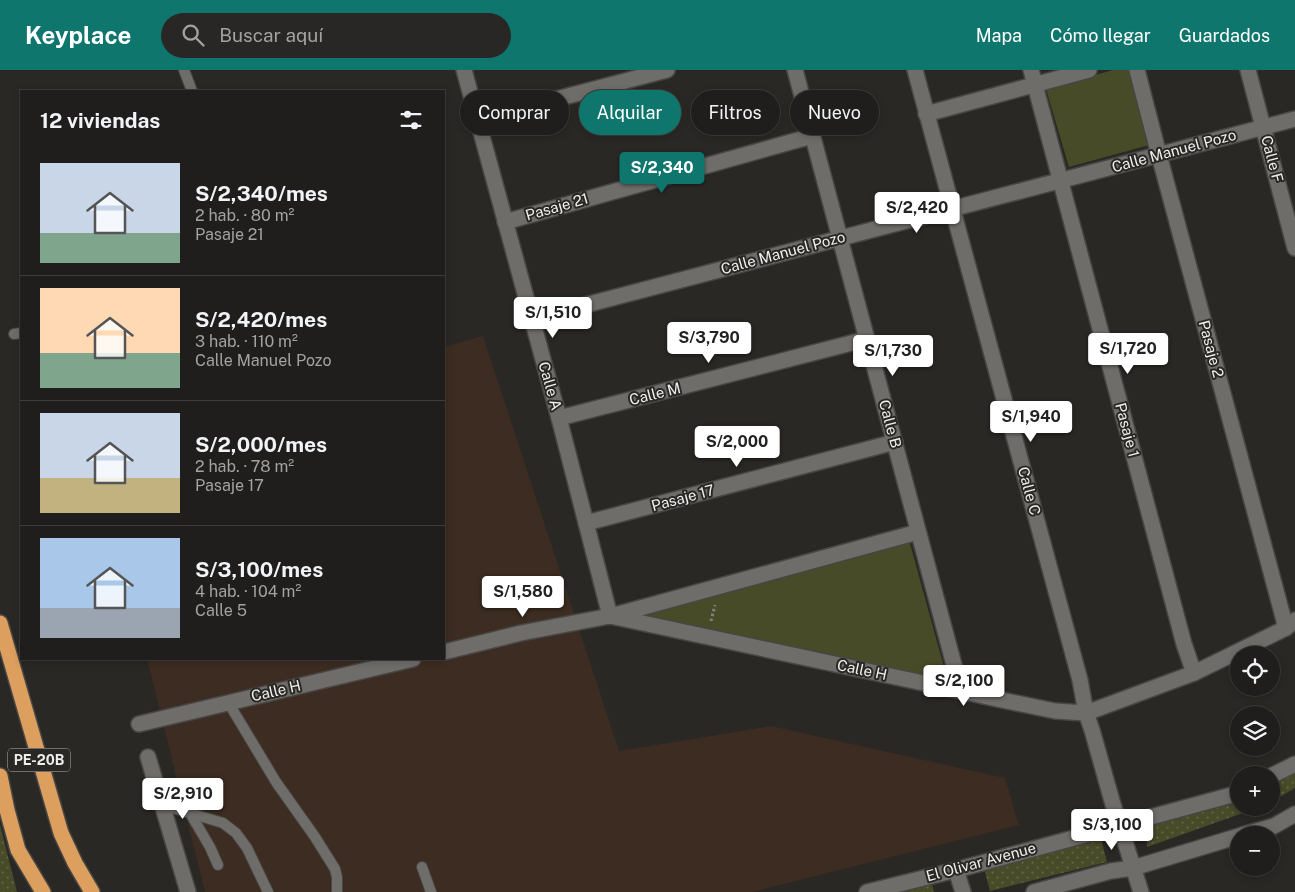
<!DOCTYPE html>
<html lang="es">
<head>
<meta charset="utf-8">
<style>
  :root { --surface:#201e1c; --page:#282725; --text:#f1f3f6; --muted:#a2a2a3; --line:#3d3c3b; --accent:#0f766e }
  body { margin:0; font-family:"Public Sans",sans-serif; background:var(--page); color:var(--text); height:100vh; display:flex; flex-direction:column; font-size:19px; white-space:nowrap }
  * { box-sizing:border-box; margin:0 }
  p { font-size:16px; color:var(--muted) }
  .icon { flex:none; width:28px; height:28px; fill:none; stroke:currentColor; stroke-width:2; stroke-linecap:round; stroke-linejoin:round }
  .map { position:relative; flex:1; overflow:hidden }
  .side { position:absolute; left:20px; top:20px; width:425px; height:570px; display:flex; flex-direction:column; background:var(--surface); border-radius:0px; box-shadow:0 2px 8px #0003,0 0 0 1px var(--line) }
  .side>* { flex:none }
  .guide { position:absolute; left:460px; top:20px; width:475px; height:45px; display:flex; gap:10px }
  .controls { position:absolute; left:1230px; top:576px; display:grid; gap:10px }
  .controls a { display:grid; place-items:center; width:50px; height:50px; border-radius:50%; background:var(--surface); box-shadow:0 2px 8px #0003,0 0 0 1px var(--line); font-size:25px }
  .price { position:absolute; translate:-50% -42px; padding:0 11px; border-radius:5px; background:#fff; color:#222; font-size:16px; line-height:32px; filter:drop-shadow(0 1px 2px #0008) }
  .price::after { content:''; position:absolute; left:50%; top:30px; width:15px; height:11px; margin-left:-8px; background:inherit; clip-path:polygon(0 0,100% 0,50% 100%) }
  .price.current { background:var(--accent); color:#fff }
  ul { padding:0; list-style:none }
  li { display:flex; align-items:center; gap:15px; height:125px; padding:0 20px }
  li+li { border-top:1px solid var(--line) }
  li span { display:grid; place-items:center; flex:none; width:140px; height:100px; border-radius:0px; color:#555 }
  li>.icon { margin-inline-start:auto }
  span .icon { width:60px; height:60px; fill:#fffc; stroke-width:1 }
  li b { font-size:21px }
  h2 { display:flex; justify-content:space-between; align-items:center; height:60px; padding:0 20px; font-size:21px }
  .tag { padding:0 18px; border-radius:22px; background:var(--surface); box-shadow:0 2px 8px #0003,0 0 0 1px var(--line); font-size:18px; line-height:45px }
  .tag.current { background:var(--accent); color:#fff }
  header { display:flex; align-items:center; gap:30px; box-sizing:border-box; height:70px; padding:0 25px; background:var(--accent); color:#fff }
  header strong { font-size:24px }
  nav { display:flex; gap:28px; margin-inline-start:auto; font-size:18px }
  .search { width:350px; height:45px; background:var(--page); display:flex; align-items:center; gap:12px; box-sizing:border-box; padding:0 18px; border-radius:28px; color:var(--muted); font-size:19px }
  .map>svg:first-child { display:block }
  .industrial { fill:#3c2c21 }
  .grass { fill:url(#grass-dots) }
  .park { fill:#474b28 }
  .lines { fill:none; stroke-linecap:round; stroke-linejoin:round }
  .lane-casing { stroke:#484644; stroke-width:12 }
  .street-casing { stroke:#484644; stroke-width:18 }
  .secondary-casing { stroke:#484644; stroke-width:18 }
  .highway-casing { stroke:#484644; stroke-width:18 }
  .path { stroke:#82807e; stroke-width:3; stroke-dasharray:2.5 2.5; stroke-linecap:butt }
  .lane { stroke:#6f6d6a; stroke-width:10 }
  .street { stroke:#6f6d6a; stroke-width:15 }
  .secondary { stroke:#6f6d6a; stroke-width:15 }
  .highway { stroke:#dc9f5d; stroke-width:15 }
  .labels { text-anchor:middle; stroke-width:4; stroke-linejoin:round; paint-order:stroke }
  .shield { fill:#2a2825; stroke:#b5b3b1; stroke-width:1 }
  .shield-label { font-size:14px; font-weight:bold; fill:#f0eeed }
  .street-label { font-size:15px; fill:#f0eeed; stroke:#2a2825 }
</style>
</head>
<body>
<header>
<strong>Keyplace</strong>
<div class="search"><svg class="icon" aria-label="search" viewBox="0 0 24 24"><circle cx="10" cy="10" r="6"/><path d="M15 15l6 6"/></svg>Buscar aquí</div>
<nav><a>Mapa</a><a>Cómo llegar</a><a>Guardados</a></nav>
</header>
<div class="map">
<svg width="1295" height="822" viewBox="0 0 1295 822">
  <defs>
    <pattern id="grass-dots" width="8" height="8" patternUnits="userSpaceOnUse" patternTransform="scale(1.25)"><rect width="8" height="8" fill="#474b28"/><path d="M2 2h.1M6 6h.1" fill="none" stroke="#626548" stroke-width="1.8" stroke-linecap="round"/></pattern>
  </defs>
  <rect width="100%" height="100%" fill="#2a2825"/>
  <!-- industrial -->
  <path class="industrial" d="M483,266l136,415 152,-25 234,52 14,47 -267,67h-547l-58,-233h297v-312z"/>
  <!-- grass -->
  <g class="grass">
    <path d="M1295,691v27l-24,14v-27h-8z"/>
    <path d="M1239,716v22h18l-110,39v-22z"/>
    <path d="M0,755l17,67h-17z"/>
    <path d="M1101,769l6,23 -117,29 -6,-23z"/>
    <path d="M932,814l2,8h-35l32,-8z"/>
  </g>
  <!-- park -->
  <g class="park">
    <path d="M1113,0h17l23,74 -84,23 -23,-78z"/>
    <path d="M909,470l38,138 -5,3 -312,-67z"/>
  </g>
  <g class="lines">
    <!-- lane casing -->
    <g class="lane-casing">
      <g id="lane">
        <path d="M184,0l8,21"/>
        <path d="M14,264l7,-1"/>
        <path d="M228,632l48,80 39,55 20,32 2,8v15"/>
        <path d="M163,735l60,18 13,10 11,15 21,44"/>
        <path d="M190,743l20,34 8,18"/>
        <path d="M422,797l9,25"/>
      </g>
    </g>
    <!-- street casing -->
    <g class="street-casing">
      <g id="street">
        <path d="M464,0l95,348 51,198"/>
        <path d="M795,0l166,621"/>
        <path d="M915,0l165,610 6,33 6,17 20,71 29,91"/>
        <path d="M1031,0l153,574 10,29"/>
        <path d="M1137,0l22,85 127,473"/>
        <path d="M1248,0l47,178"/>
        <path d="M926,44l163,-44"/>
        <path d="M477,50l190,-50"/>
        <path d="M505,152l307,-86"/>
        <path d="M532,249l763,-200"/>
        <path d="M559,348l308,-79"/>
        <path d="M586,453l309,-81"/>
        <path d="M611,546l307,-84"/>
        <path d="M444,582l77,-19 89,-17 351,75 36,8 58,12 31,2 108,-40 92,-45 9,-8"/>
        <path d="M139,654l274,-65"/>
      </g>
    </g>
    <!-- secondary casing -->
    <g class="secondary-casing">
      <g id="secondary">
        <path d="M148,687l40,135"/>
        <path d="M1271,706l24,-12"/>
        <path d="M1242,765l32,-9 21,-12"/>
        <path d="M956,800l7,22"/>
        <path d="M867,822l89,-22 283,-77"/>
        <path d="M1034,822l77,-21 22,-3 106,-32"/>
      </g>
    </g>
    <!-- highway casing -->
    <g class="highway-casing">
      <g id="highway">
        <path d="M0,553l61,210 14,30 17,29"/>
        <path d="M0,706l7,34 11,40 25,42"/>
      </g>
    </g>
    <!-- path -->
    <path class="path" d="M711,551l4,-16"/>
    <!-- lane -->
    <use href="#lane" class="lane"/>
    <!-- street -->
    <use href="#street" class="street"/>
    <!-- secondary -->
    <use href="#secondary" class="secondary"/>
    <!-- highway -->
    <use href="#highway" class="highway"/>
  </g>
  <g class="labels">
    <!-- shield labels -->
    <rect class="shield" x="8" y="678.5" width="62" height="23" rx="4"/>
    <g class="shield-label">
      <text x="39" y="695">PE-20B</text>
    </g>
    <!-- street labels -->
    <g class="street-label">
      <text transform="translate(1174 81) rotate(-15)" y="5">Calle Manuel Pozo</text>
      <text transform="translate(1272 89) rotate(75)" y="5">Calle F</text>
      <text transform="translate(557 137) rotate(-16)" y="5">Pasaje 21</text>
      <text transform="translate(783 183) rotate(-15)" y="5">Calle Manuel Pozo</text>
      <text transform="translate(1211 279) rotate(75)" y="5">Pasaje 2</text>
      <text transform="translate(550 316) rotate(74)" y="5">Calle A</text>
      <text transform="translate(655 324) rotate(-14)" y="5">Calle M</text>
      <text transform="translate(890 354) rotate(75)" y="5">Calle B</text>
      <text transform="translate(1127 360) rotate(75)" y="5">Pasaje 1</text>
      <text transform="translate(1029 421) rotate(75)" y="5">Calle C</text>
      <text transform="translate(683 428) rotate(-15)" y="5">Pasaje 17</text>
      <text transform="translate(862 600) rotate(12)" y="5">Calle H</text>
      <text transform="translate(276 621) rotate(-13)" y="5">Calle H</text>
      <text transform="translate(981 792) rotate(-15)" y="5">El Olivar Avenue</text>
    </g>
  </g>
</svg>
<div class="controls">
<a><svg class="icon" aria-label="locate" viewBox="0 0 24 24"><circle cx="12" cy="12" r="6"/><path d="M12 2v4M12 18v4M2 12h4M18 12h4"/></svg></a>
<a><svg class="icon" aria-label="layers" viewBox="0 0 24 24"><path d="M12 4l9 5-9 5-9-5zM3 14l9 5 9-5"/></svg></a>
<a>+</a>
<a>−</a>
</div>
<b class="price current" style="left:662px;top:124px">S/2,340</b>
<b class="price" style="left:917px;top:164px">S/2,420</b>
<b class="price" style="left:553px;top:269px">S/1,510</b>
<b class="price" style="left:709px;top:294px">S/3,790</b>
<b class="price" style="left:1128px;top:305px">S/1,720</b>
<b class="price" style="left:893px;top:307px">S/1,730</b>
<b class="price" style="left:1031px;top:373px">S/1,940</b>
<b class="price" style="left:737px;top:398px">S/2,000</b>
<b class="price" style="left:523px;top:548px">S/1,580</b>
<b class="price" style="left:964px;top:637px">S/2,100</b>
<b class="price" style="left:183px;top:750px">S/2,910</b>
<b class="price" style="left:1112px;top:781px">S/3,100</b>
<div class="guide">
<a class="tag">Comprar</a>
<a class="tag current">Alquilar</a>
<a class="tag">Filtros</a>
<a class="tag">Nuevo</a>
</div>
<section class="side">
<h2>12 viviendas<svg class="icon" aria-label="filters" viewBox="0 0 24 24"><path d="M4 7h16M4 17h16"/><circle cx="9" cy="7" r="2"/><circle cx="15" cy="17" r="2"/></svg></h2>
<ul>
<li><span style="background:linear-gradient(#c9d6e8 70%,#7fa58c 0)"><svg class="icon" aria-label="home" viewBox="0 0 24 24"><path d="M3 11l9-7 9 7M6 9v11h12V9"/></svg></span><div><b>S/2,340/mes</b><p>2 hab. · 80 m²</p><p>Pasaje 21</p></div></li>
<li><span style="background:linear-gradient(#ffd9b3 65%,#7fa58c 0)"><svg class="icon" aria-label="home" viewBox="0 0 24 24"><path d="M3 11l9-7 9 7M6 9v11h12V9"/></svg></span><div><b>S/2,420/mes</b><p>3 hab. · 110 m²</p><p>Calle Manuel Pozo</p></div></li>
<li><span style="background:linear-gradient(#c9d6e8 65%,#c2b280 0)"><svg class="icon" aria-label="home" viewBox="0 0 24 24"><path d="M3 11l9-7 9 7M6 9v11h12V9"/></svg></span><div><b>S/2,000/mes</b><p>2 hab. · 78 m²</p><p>Pasaje 17</p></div></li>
<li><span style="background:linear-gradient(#a9c7e8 70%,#9aa5b1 0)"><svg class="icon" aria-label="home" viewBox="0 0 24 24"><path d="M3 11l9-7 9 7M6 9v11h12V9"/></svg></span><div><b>S/3,100/mes</b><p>4 hab. · 104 m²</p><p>Calle 5</p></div></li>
</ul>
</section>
</div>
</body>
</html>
